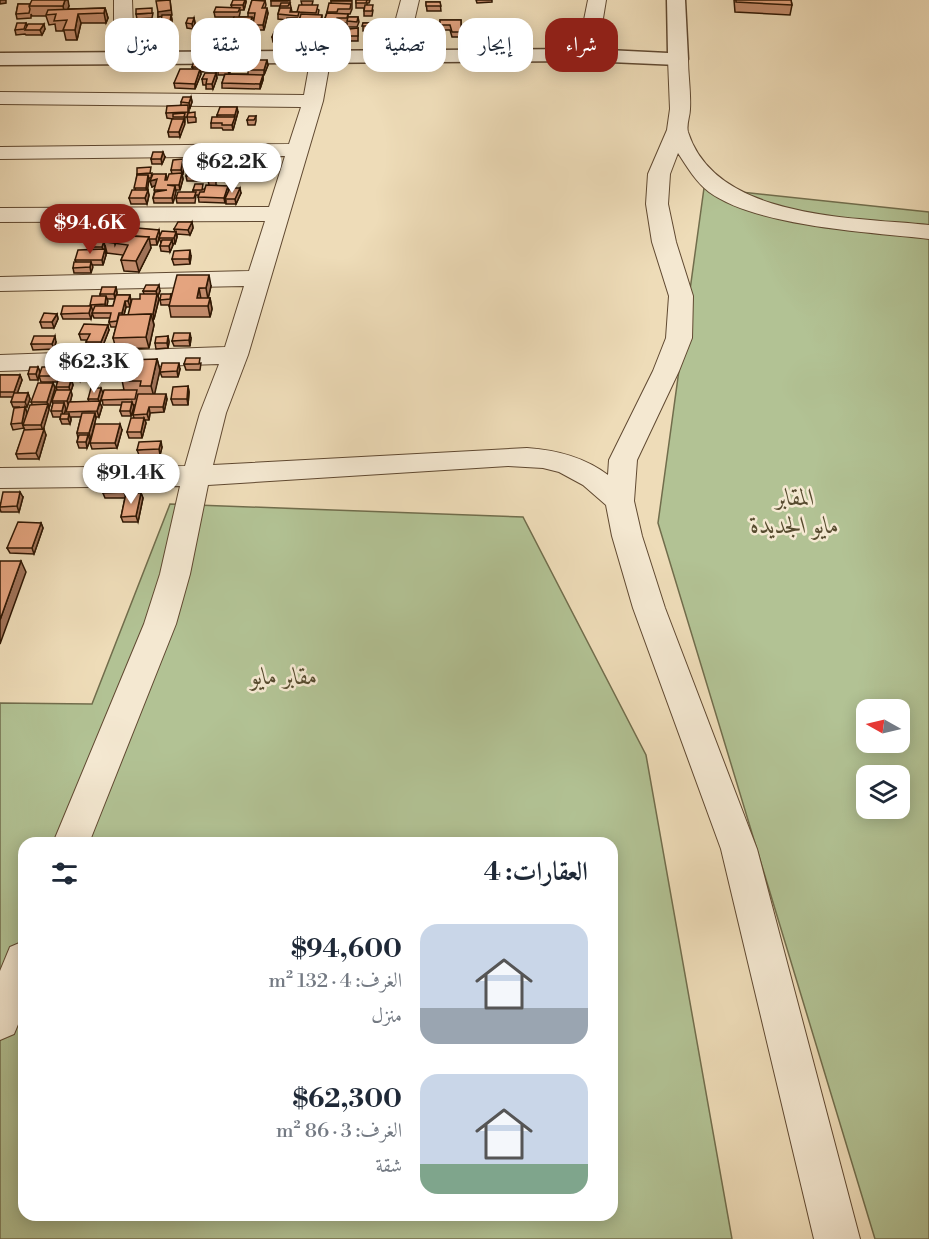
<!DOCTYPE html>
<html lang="ar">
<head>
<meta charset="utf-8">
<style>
  :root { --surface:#fff; --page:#f2f2f3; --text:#1f2937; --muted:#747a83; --accent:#8f2418 }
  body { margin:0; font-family:"Libre Bodoni",Amiri,serif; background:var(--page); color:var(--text); direction:rtl; height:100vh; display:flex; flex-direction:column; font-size:22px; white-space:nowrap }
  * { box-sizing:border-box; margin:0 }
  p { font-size:20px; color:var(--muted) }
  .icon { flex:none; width:33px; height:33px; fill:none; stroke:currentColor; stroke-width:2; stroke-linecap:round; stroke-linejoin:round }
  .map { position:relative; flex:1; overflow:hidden; direction:ltr }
  .drawer { position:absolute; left:18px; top:837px; width:600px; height:384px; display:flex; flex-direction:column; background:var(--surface); border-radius:18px; box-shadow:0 3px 15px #0003; direction:rtl }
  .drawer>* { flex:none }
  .hud { position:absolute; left:18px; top:18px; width:600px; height:54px; direction:rtl; display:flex; gap:12px }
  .needle { width:39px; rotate:278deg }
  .buttons { position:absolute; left:856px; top:699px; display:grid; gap:12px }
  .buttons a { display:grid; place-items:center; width:54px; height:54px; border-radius:12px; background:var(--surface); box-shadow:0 3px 15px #0003; font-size:30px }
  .price { position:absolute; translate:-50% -51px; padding:0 14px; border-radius:21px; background:#fff; color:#222; font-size:20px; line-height:39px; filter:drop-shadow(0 2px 3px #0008) }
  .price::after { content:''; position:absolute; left:50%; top:36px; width:18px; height:14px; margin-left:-9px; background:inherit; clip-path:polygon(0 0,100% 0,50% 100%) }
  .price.selected { background:var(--accent); color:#fff }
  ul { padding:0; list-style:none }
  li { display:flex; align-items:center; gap:18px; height:150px; padding:0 30px }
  li span { display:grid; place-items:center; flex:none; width:168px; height:120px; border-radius:18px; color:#555 }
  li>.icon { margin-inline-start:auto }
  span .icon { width:72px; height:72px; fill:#fffc; stroke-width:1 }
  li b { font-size:26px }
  h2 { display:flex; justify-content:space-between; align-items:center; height:72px; padding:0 30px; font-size:26px }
  .pill { padding:0 21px; border-radius:18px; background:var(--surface); box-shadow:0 3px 15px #0003; font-size:21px; line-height:54px }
  .pill.selected { background:var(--accent); color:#fff }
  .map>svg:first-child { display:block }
  .green { fill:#b2c294; stroke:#716d4c; stroke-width:1.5; fill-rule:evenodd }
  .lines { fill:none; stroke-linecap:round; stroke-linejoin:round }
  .minor-casing { stroke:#604931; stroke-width:2 }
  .tertiary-casing { stroke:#604931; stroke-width:3 }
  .minor { fill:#f4e8d1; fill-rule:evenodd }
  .tertiary { fill:#f4e8d1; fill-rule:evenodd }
  .wall { fill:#c48d6d; stroke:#301804; stroke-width:1.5; fill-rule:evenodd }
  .shaded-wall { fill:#a07359; stroke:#301804; stroke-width:1.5 }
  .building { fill:#e4a47f; stroke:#301804; stroke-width:1.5 }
  .labels { text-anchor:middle; stroke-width:5; stroke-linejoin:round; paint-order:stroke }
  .park-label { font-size:24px; font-style:italic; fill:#574b2f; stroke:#f4e8d1 }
</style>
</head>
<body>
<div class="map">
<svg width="929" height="1239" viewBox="0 0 929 1239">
  <rect width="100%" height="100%" fill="#eedcb8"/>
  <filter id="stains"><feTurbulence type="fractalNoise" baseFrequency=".00333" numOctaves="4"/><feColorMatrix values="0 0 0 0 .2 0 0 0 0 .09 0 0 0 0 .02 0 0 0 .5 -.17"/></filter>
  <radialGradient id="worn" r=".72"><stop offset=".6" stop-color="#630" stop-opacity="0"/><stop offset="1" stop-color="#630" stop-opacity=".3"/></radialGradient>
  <!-- green -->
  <g class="green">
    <path d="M704,188l225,24v1027h-54l-217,-716zM867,710h33v32h-33zM867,776h33v32h-33z"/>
    <path d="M170,504l353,13 123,238 86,484h-732v-536l92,1zM24,843h588v372h-588z"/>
  </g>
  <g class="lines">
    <!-- minor casing -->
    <g class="minor-casing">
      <g id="minor">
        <path d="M114,0h18l2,57 -3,4h-14l-3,-4z"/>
        <path d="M401,0h18l-13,56 -3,4h-14l-3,-4z"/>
        <path d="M588,0h18l-9,55 -3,4h-14l-3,-4z"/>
        <path d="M321,50l7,2 3,4 -8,45 -75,254 -22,58 -13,52 314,-17c30,2 57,9 81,27l1,-15 44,-89 13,-33 3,-42 -17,-54 -6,-38 2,-30 19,-44 3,-21 -2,-50 3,-4h14l3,4c0,16 3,34 2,50 0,7 -4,16 -2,23 28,88 166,85 241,93v14c-59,-7 -172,-12 -220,-47 -13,-10 -22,-25 -31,-39l-8,21 -2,30 8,38 17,54 -1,42 -13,33 -42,89 -3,41 8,35 23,72 92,241 103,390h-46l-93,-390 -88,-241 -21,-72 -6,-31 -23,-20 -24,-13 -16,-4 -35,-2 -300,19 -18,89 -14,50 -87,219h-36l91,-219 16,-50 20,-88 -180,2v-20l185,-2 15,-53 19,-49 -219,7v-16l225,-8 19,-61 -244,5v-14l249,-6 16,-50 -265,1v-14l269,-1 16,-51 -285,3v-12l289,-3 12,-37 -301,-3v-12l304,3 7,-39 3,-4z"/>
        <path d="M24,941v69l-10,24 -14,6v-69l10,-24z"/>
      </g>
    </g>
    <!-- tertiary casing -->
    <g class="tertiary-casing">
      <path id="tertiary" d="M667,0h18l3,59 -3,4 -7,2 -91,-4 -587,4v-12l587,-4 81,4z"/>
    </g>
    <!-- minor -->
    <use href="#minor" class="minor"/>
    <!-- tertiary -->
    <use href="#tertiary" class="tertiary"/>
  </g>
  <!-- wall -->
  <g class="wall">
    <path d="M252,0h13l1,5 -1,3 3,5 -4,17h-11v-5l1,-7h-2v4l-1,5 1,6 -1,5h-20l-1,-6h-1l-1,-5 4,-4 2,-6h-19l-1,-5 18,-4 -1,-3 15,-3 -2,8h-4v3l-1,4h9v-4z"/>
    <path d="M271,0h19v3l2,9h5l5,-7 -1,-4h12l-1,4 7,5 -1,5 4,5 -3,14h-2l-1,7h-13l-1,-5 7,-4v-2h-8l1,4 -2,7h-16l-1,-5 4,-16 -9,-1v-5l2,-8h-9zM300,17l-2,8v4h-2l1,-8h2z"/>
    <path d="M331,0h21v9l-2,5h-2v3h10l1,5 -2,5h-10v-4h-3l-1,9h-2v3l-1,5h-1l-1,5h-17l-1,-5 4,-11v-8l3,-9 4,-9z"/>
    <path d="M356,0h14l-1,3h-2v2l6,5 -1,6h-8v-8h-8z"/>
    <path d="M476,0h16v2l-15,1z"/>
    <path d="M734,0h57l1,5 -2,10 -55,-3z"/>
    <path d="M426,2h14l1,9h-14z"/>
    <path d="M18,4l51,2 -1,3 37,-1 3,10 -2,5h-25l-4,17h-11l-2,-9h-8l-1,-7 -6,1 -3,-9h-14l-1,-2v4l-14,1 -1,-5z"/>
    <path d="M158,12l14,3h-1l1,5 -1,7h-8v8l-12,1 -1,-5 12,-7v-8l-4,1z"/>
    <path d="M153,13l-1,5 -15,1 -1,-5z"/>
    <path d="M194,18l1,5 -2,6 -6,-1 -1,-5z"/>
    <path d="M440,20h21v17h-9l-2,-7h-10z"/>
    <path d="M26,23l1,3 18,3 -3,6h-16l-1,-1 -9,1 -1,-5z"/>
    <rect x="363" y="23" width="8" height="8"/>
    <path d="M358,28v13h-10v-5z"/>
    <path d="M281,32v5l-1,5h-7l-1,-5z"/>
    <path d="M219,61v4l12,-4 1,5 -3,8h19v-4l20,-5 -4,10h-1v5l-3,9 -38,-1v-5l3,-8h-7v-4l-18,1 1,2 -6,15 -20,-1 -1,-5 19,-14 -1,-2z"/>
    <path d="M216,73l1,5 -4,11h-7v-4h-3l-1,-6z"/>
    <path d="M191,97l1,5 -2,6h-1v5l7,5v4l-8,1 -1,-6h-2v5h-1l-4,15h-11l-1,-5 5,-13 -6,-1 -1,-5 15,-8v-3z"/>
    <path d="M238,112l-5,18h-10l-1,-2h-11v-5l6,-6v-2z"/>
    <path d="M256,116v5l-1,4h-7l-1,-5z"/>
    <path d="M257,149l1,5 -2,4h-15l-1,-6z"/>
    <path d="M237,153l2,11 -3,10h-1l-1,6h-18v5l13,6 12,2 -5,11h-10v-4l-1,3 -26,-1 -1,-7h-2l-1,8h-18l-1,-5 17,-6v-2l11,-1 5,-4 -2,-10 4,-5 1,-8h-5l-1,-5 18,-1 -1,5 2,-1v-2z"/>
    <path d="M165,157l-3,7h-10l-1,-5z"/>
    <path d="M206,159l1,6 -2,16h-18l-1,-5 7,-6v-3z"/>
    <path d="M184,165l-2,10 1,4 -3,11h-4l-3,13h-19l-1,-5 3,-13 -4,2 -2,-6 16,-7 1,5 5,-5 -1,-4z"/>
    <path d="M152,173l-1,5h-2l-2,12 2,5 -2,9h-16l-2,-6 6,-8 2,-16z"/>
    <path d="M120,216l1,5 -4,15 19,-16 1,6 -1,3 23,1 1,5 -3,10h-7l1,3 -12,24 -15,-1 -3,-11 2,-5 -16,-2 -2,-8v5l1,5 -3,10h-11l-1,8h-17l-1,-5 3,-6 -1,-2 13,-10v-3l4,-6 -1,-1 15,-8 -1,-2z"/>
    <path d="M192,222l1,6 -3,7 -13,-1v3l-2,7 -3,-1 1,2 -3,7 -9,-1 -1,-5 1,-3 -2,-5 16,-6 -1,-3z"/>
    <path d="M191,256l-1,8 -16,1 -2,-6z"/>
    <path d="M211,286l-3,12h2l2,11 -2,8h-39l-2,-12h-8l-1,-5 11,-6z"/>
    <path d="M116,287l1,6 -1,2h14v12h-4l-2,8h4l12,-16 4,-5 -1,-3h17l-2,5 1,3 -5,20 -1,1 1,5 -5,23 -33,1 -3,-11 3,-11h-5l-2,-5 1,-4h-16l-2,-5 -1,6h-28l-2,-5 29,-8 10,-10v-2zM107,299h8l-2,7h-6z"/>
    <path d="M57,314l1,5 -4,9h-12l-2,-6z"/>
    <path d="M109,330l-7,18 -14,-1 -2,-5 1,-2h-6l-2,-6z"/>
    <path d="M168,336l1,6 -1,6 -12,1 -1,-6z"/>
    <path d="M191,338l-1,8h-16l-2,-5z"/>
    <path d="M56,342l-2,7 -21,1 -2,-6z"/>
    <path d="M157,359l3,11 -6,24 13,5 -3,13 -14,1 -1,7h-4l1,3 -4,15h-13l-2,-6 7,-14 -1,-3 3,-10h-3l1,2 -3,9h-9l-2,-5 2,-6h-19l-1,-7 -2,5 2,4 -3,10h-3l-5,22h-2l1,1 -3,8h-8l-2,-6 1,-4 -1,-5 4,-16h-10v3l-1,4h-8l-2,-5 1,-2h-8l-2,-6 2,-7 -1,-3 5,-11 -1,-3 2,-5h-17l-2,-6 24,-9 2,5 -3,8h7l-1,-4 14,-4 -2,9h-8l1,4 -2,6 1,4 -2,7h19l-1,-3 15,-6 21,-3 -2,-10 -11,1 -2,-6 15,-7 1,3z"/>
    <path d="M201,363l-1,7h-14l-2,-6z"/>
    <path d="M38,367l2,5 -2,8h-8l-2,-6z"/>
    <path d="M180,369l-2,8h-16l-2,-5z"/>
    <path d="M0,375h20l2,5 -5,13h11l2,6 -3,8h-2l2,6 -1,5 6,-14 -1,-2 22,-19 2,5 -12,41 3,6 -7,24h-21l-2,-5 9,-24 -1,-2 -11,2 -2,-6 8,-17h-6l-2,-5 2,-5h-13z"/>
    <path d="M188,386l1,6 -1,13h-15l-2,-6z"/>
    <path d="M122,430l-5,18 -25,1 -2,-6z"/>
    <path d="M162,447l-2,8h-21l-2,-5z"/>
    <path d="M126,480l2,5 -1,8h14l2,5 -5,24h-15l-2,-5 4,-19h-20l-2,-5z"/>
    <path d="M23,497l-4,15h-18l-1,-3v-6z"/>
    <path d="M41,523l2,5 -9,26 -24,-1 -3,-5z"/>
  </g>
  <!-- shaded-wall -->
  <g class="shaded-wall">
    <path d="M0,0h6v3l-6,1z"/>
    <path d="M65,0h3l1,6 -4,10 -2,-10z"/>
    <path d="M170,0l2,15h-1l1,5 -1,7 -1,-5 1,-7 -13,2v-5z"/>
    <path d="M245,0h1v2l-2,8 -1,-5z"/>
    <path d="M105,8l3,10 -2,5 -2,-10z"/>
    <path d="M267,8l1,5 -4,17 -1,-5z"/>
    <path d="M78,14l3,9 -4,17 -2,-10z"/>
    <path d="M322,15v5l-3,14v-5z"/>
    <path d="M194,18l1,5 -2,6 -1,-5z"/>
    <path d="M44,24l1,5 -3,6 -2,-5z"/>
    <path d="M267,60l1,5 -4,10v-5z"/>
    <path d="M231,61l1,5 -3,9 -1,-5z"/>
    <path d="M200,69l1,5 -6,15v-5z"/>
    <path d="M216,73l1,5 -4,11 -1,-5z"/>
    <path d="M263,75v5l-3,9v-5z"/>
    <path d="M191,97l1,5 -2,6 -1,-5z"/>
    <path d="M237,107l1,5 -5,18 -1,-5z"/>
    <path d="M184,119l1,5 -5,13 -1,-5z"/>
    <path d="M163,152l2,5 -3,7 -1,-5z"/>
    <path d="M237,153l2,11 -3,10 -1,-6 2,-7z"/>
    <path d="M183,159l1,6 -1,10 -2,-5z"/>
    <path d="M206,159l1,6 -2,16 -1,-5z"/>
    <path d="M182,173l1,6 -3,11 -1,-5z"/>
    <path d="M148,175l1,5 -2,13 -1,-5z"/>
    <path d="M157,179l2,5 -7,3 -2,-6z"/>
    <path d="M175,186l1,6 -3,11 -1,-5z"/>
    <path d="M228,186l1,5 -4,8v4l-1,-5z"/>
    <path d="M240,188l1,5 -5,11 -1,-5z"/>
    <path d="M148,190l1,5 -2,9 -2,-6z"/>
    <path d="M120,216l1,5 -4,13 1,4 -3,7 -1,-6 2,-6 -1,-3z"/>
    <path d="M136,220l1,6 -5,17 -1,-5z"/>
    <path d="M192,222l1,6 -3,7 -2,-5z"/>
    <path d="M159,230l1,5 -3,10 -1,-6z"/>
    <path d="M176,232l1,5 -2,7 -1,-6z"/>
    <path d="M149,237l2,11 -12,24 -3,-11z"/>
    <path d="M172,240l1,5 -3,7 -1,-6z"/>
    <path d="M104,241l2,14 -3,10 -1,-5 2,-8 -2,-5z"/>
    <path d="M190,250l1,6 -1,8 -1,-5z"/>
    <path d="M91,262l2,5 -2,6 -1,-6z"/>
    <path d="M209,275l2,11 -3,13 -2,-11z"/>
    <path d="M159,285l1,6 -2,5 1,3 -5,20 -1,-5 4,-19 -1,-4z"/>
    <path d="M116,287l1,6 -2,6 -1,-5z"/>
    <path d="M199,288l2,11 -4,-1z"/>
    <path d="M130,295l1,6 -1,6 -2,-6z"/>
    <path d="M106,296l2,5 -2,9 -1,-6z"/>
    <path d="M210,298l2,11 -2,8 -2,-11z"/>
    <path d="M125,301l1,6 -3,11 -1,-5z"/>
    <path d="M91,306l2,5 -2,8 -2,-6z"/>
    <path d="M57,314l1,5 -4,9 -2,-6z"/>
    <path d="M151,314l3,11 -5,23 -3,-11z"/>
    <path d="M108,325l1,5 -7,18 -1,-6z"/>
    <path d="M190,333l1,5 -1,8 -1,-6z"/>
    <path d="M55,336l1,6 -2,7 -2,-5z"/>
    <path d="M168,336l1,6 -1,6 -1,-5z"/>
    <path d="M157,359l3,11 -6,27 -3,-11z"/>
    <path d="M179,363l1,6 -2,8 -1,-6z"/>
    <path d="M38,367l2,5 -2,8 -2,-6z"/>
    <path d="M63,367l2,5 -3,9 -2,-5z"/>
    <path d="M81,367l1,5 -2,9 -2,-5z"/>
    <path d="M20,375l2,5 -6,17 -2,-5z"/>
    <path d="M71,380l2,5 -2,6 1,4 -3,12 -2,-6 3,-10 -1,-4z"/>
    <path d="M53,383l2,5 -6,20 -2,-6z"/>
    <path d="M188,386l1,6 -1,13 -1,-6z"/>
    <path d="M101,388l2,5 -3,10 2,4 -3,10 -2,-6 3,-8 -2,-4z"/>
    <path d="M28,393l2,6 -3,8 -2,-5z"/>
    <path d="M166,394l1,5 -3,13 -1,-5z"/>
    <path d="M132,402l2,5 -3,9 -1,-5z"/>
    <path d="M64,403l2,6 -3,8 -1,-6z"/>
    <path d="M48,404l1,6 -6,21 -2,-6z"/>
    <path d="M25,407l2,6 -2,12h-2l1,4 -2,-6z"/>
    <path d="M149,407l1,6 -1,7 -2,-6z"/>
    <path d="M95,413l1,5 -5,21 -2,-6z"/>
    <path d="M69,414l2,6 -1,4 -2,-5z"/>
    <path d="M144,418l2,5 -4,15 -1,-6z"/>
    <path d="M120,424l2,6 -5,18 -2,-5z"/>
    <path d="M44,429l2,6 -7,24 -3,-6z"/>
    <path d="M88,435l2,5 -3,8 -1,-6z"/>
    <path d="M161,441l1,6 -2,8 -1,-6z"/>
    <path d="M126,480l2,5 -2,13 -2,-6z"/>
    <path d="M20,492l3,5 -4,15 -2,-6z"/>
    <path d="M141,493l2,5 -5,24 -2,-6z"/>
    <path d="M41,523l2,5 -9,26 -2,-6z"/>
    <path d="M21,561l5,11 -26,72v-24z"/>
  </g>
  <!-- building -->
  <g class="building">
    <path d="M32,0h33l-2,6h-34z"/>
    <path d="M170,0l1,10 -13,2 -2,-11z"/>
    <path d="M233,0h12l-2,5h-12z"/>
    <path d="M252,0l13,1 -3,7h5l-4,17h-10l2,-12h-7z"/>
    <path d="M271,0h18l-1,1h-17z"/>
    <rect x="331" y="0" width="20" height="1"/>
    <path d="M356,0h11l-1,3h-10z"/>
    <path d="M736,0h55l1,5 -56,-3z"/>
    <path d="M426,2h14l1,4h-15z"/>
    <path d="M281,3h9l-2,3h-8z"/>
    <path d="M329,3l22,1 -1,5h-12l-1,3h-10z"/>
    <path d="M18,4h12l-1,2 1,3 -1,4 -13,1z"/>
    <path d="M299,5h19l-2,8 -19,-1z"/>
    <path d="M365,5h8l-1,6h-8z"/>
    <path d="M216,7l24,1 -2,4h-24z"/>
    <path d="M105,8l-1,5 -26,1 -3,16h-12l4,-10 -13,1 2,-7 -10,1 2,-5z"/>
    <path d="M152,8v5l-16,1v-5z"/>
    <path d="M280,8h11l-1,4h9l-1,4 -20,-2z"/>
    <path d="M327,13l21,1 -1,4h-10l-1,3h-12z"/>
    <path d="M301,14l21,1 -3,14h-10v-4h-11z"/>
    <path d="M162,15h9l-1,7h-9z"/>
    <path d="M234,17h18l-2,5h-18z"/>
    <path d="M348,17h10l-1,5 -10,-1z"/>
    <path d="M188,18h6l-2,6 -6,-1z"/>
    <path d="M287,18h10l-3,8h-9z"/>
    <path d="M440,20h21v12h-9l-2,-7h-10z"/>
    <path d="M17,23h9l-2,6 -9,1z"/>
    <path d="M229,23l8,1 -2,3 12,-3 -1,3 6,1 -2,5h-20l2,-6h-4z"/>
    <path d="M325,23h19l-1,4h-20z"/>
    <path d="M363,23h8v3h-9z"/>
    <path d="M28,24h16l-4,6h-15z"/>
    <path d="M150,24h13l-1,6 -12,1z"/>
    <path d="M358,28v8h-10l1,-7z"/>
    <path d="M285,29h16l-2,7h-16z"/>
    <path d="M323,29l18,1 -2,5 -17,-1z"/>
    <path d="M303,31l14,1 -2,4h-13z"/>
    <path d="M274,32h7l-2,5h-7z"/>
    <path d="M322,36h16l-1,4h-17z"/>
    <path d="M257,60h10l-3,10h-16l1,-5h6z"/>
    <path d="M194,61h25l-2,6h-25z"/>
    <path d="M221,61h10l-3,9h-10z"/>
    <path d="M180,69h20l-5,15 -21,-1z"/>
    <path d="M205,73h11l-4,11h-6l1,-5h-5z"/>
    <path d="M225,74l38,1 -3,9 -38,-1z"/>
    <path d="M183,97h8l-2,6 -8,-1z"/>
    <path d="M188,105v7l-22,1 1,-7z"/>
    <path d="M220,107h17l-2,8h-18z"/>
    <path d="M195,112v5h-8l1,-4z"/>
    <path d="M185,113l-1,4h-11v-3z"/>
    <path d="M249,116h7l-2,4h-7z"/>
    <path d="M212,117h23l-3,8h-10v-2h-11z"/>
    <path d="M172,119h12l-5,13h-11z"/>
    <path d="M242,148l15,1 -1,4 -16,-1z"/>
    <path d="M207,151h16l-1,6h-16z"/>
    <path d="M153,152h10l-2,7h-10z"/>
    <path d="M225,153h12v4l-12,1z"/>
    <path d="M238,158l-3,10h-24l1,-6z"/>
    <path d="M183,159l-2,11h-10l2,-10z"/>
    <path d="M195,159h11l-1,8h-12z"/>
    <path d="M151,167l-1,6 -13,1v-6z"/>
    <path d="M187,170h19l-2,6h-18z"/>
    <path d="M209,170h25l-1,5h-26z"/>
    <path d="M182,173l-3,12h-12l8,1 -3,12h-19l2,-6 12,-2h-13l3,-11 -7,2 3,-7h13l-1,6h2l2,-6z"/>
    <path d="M137,175h11l-2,13h-12z"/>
    <path d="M209,177h7l-1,4h-7z"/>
    <path d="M195,184h8l-1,6h-9z"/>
    <path d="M206,185l22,1 -4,12 -26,-1 2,-5h4z"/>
    <path d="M230,188h10l-5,11h-10z"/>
    <path d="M132,190h16l-3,8h-16z"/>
    <path d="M178,192h18l-2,6h-18z"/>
    <path d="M110,216h10l-5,14h-10z"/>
    <path d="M122,220h14l-5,16h-14z"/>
    <path d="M178,222h14l-4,8 -14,-1z"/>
    <path d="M137,228l22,2 -3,9h-7v-2l-16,-1z"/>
    <path d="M162,231l14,1 -2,6h-15z"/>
    <path d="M93,232h24l-2,4 -6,-1 -3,4 -15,1z"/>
    <path d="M109,235l40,2 -13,24 -15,-1 7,-15 -23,-3z"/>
    <path d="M162,240h10l-3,6h-9z"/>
    <path d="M89,241h15l-2,6h-14z"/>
    <path d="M105,249l-3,11h-27l3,-10z"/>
    <path d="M190,250l-1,9h-17l2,-8z"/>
    <path d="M74,262h17l-1,5 -17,1z"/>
    <path d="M177,275h32l-3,13h-7l-2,10h13l-2,8h-39z"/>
    <path d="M146,285h13l-3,6h-13z"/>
    <path d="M102,287h14l-2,7h-14z"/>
    <path d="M140,294h17l-4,20 -25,1 4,-16h8z"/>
    <path d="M161,294h10l-1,5 -10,1z"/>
    <path d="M116,295h14l-2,6h-3l-3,12h-3l-2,8 -8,1 2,-9h-19l3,-7h18z"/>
    <path d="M92,296h14l-1,8 -15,1z"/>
    <path d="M63,306h28l-2,7 -28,1z"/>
    <path d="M44,313l13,1 -5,8h-12z"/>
    <path d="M151,314l-5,23 -33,1 6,-23z"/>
    <path d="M84,324l24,1 -7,17h-15l4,-8h-11z"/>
    <path d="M174,333h16l-1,7 -17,1z"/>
    <path d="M34,336h21l-3,8h-21z"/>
    <path d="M168,336l-1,7h-12l1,-6z"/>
    <path d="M186,358h14l-1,6h-15z"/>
    <path d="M157,359l-6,27h-11l1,-5h-19l6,-21z"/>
    <path d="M162,363h17l-2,8 -17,1z"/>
    <path d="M30,367h8l-2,7h-8z"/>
    <path d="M42,367h21l-3,9h-21z"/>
    <path d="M71,367h10l-3,9h-10z"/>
    <path d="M111,368h13l-2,7h-13z"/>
    <path d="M0,375h20l-6,17h-14z"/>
    <path d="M58,380h13l-2,7h-13z"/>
    <path d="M38,383h15l-6,19h-16z"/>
    <path d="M188,386l-1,13h-16l2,-12z"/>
    <path d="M91,388h10l-3,11h-10z"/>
    <path d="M56,390h15l-4,11h-15z"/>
    <path d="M104,390h33l-2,9 -34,1z"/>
    <path d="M14,393h14l-3,9h-14z"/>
    <path d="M138,394h28l-3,13h-14l-2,7 -14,1z"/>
    <path d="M100,401l-3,10 -31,1 3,-10z"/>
    <path d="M122,402h10l-2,9h-10z"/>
    <path d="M53,403h11l-2,8h-11z"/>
    <path d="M48,404l-7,21h-18l7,-20z"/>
    <path d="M25,407l-3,16 -11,1 3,-16z"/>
    <path d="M82,413h13l-6,20h-12z"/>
    <path d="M61,414h8l-1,5h-8z"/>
    <path d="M131,418h13l-3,14h-14z"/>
    <path d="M95,424h25l-5,19h-25z"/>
    <path d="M44,429l-8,24 -20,1 8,-24z"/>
    <path d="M79,435h9l-2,7h-9z"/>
    <path d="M161,441l-2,8 -22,1 2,-8z"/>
    <path d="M126,480l-2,12 -21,1 3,-12z"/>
    <path d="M3,492h17l-3,14 -17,1z"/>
    <path d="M126,493h15l-5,23 -15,1z"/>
    <path d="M18,522l23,1 -9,25h-25z"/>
    <path d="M0,561h21l-21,59z"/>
  </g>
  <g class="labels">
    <!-- park labels -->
    <g class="park-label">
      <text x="795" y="505">المقابر<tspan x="795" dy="28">مايو الجديدة</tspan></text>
      <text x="284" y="684">مقابر مايو</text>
    </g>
  </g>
  <rect width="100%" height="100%" filter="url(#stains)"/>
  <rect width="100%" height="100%" fill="url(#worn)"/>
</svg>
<div class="buttons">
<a><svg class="needle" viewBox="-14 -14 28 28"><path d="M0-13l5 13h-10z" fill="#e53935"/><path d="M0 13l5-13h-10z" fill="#747a83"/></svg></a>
<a><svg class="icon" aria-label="layers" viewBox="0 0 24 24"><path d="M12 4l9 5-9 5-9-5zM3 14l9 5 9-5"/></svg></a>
</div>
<b class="price" style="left:232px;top:194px">$62.2K</b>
<b class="price selected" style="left:90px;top:255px">$94.6K</b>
<b class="price" style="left:94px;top:394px">$62.3K</b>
<b class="price" style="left:131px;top:505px">$91.4K</b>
<div class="hud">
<a class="pill selected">شراء</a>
<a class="pill">إيجار</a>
<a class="pill">تصفية</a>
<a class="pill">جديد</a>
<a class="pill">شقة</a>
<a class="pill">منزل</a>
</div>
<section class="drawer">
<h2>العقارات: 4<svg class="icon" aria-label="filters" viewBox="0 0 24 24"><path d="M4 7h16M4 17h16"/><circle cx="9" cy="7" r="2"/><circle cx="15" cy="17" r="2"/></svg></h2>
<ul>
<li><span style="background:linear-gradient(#c9d6e8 70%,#9aa5b1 0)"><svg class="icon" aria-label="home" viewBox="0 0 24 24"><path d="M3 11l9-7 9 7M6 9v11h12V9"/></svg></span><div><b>$94,600</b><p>الغرف: 4 · 132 m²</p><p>منزل</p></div></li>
<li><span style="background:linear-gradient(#c9d6e8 75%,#7fa58c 0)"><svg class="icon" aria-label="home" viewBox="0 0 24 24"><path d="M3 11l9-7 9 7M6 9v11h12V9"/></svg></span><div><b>$62,300</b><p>الغرف: 3 · 86 m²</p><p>شقة</p></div></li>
</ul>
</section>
</div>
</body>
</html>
